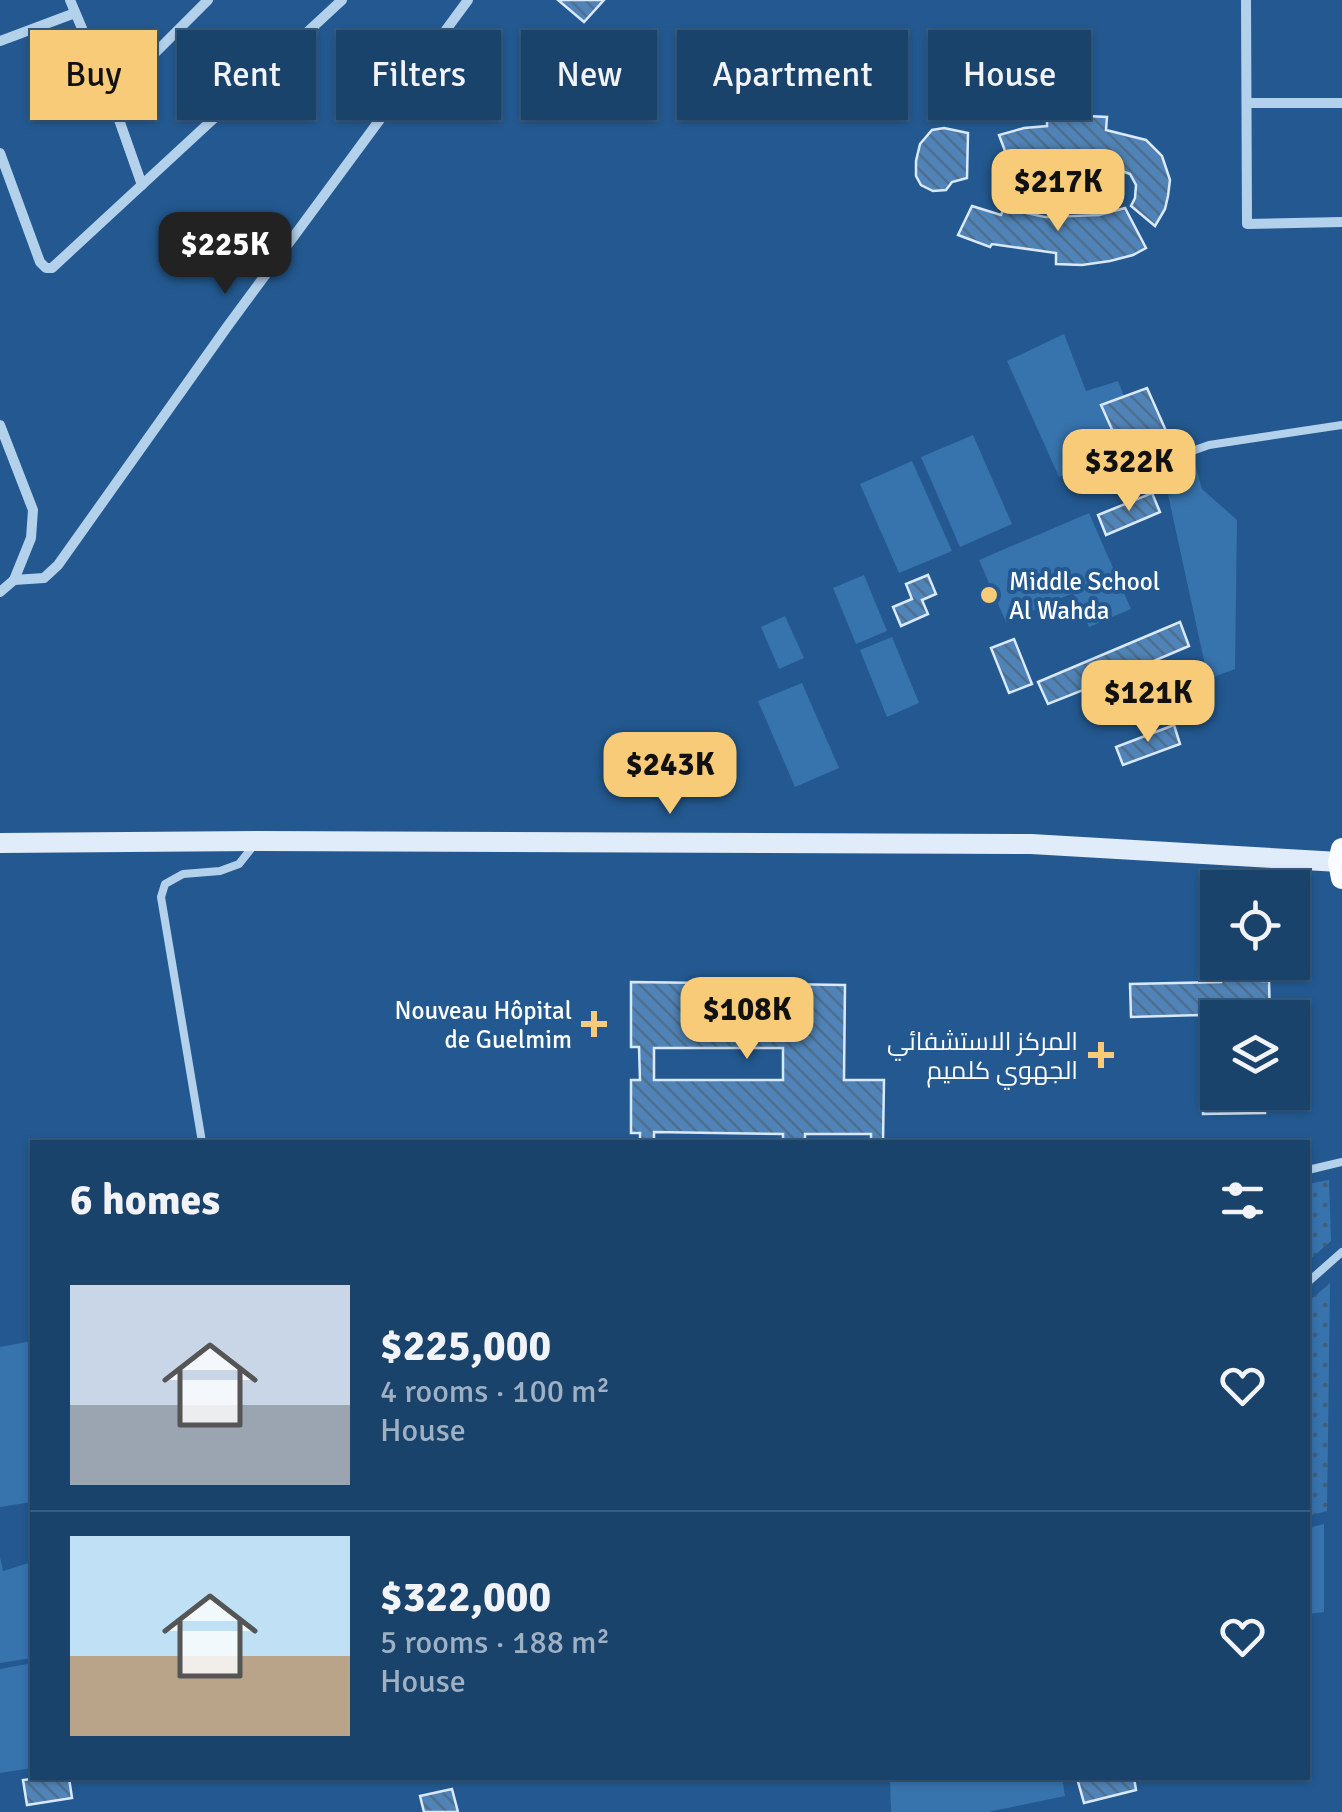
<!DOCTYPE html>
<html lang="en">
<head>
<meta charset="utf-8">
<style>
  :root { --surface:#1a436c; --page:#274e74; --text:#f1f3f6; --muted:#9fb0c2; --line:#385c7f; --accent:#f7cb77 }
  body { margin:0; font-family:Signika,Cairo,sans-serif; background:var(--page); color:var(--text); height:100vh; display:flex; flex-direction:column; font-size:38px; white-space:nowrap }
  * { box-sizing:border-box; margin:0 }
  p { font-size:32px; color:var(--muted) }
  .icon { flex:none; width:55px; height:55px; fill:none; stroke:currentColor; stroke-width:2; stroke-linecap:round; stroke-linejoin:round }
  .map { position:relative; flex:1; overflow:hidden }
  .drawer { position:absolute; left:30px; top:1140px; width:1280px; height:640px; display:flex; flex-direction:column; background:var(--surface); border-radius:0px; box-shadow:0 2px 8px #0004,0 0 0 2px var(--line) }
  .drawer>* { flex:none }
  .banner { position:absolute; left:30px; top:30px; width:1282px; height:90px; display:flex; gap:20px }
  .tools { position:absolute; left:1200px; top:870px; display:grid; gap:20px }
  .tools a { display:grid; place-items:center; width:110px; height:110px; border-radius:0px; background:var(--surface); box-shadow:0 2px 8px #0004,0 0 0 2px var(--line); font-size:50px }
  .price { position:absolute; translate:-50% -85px; padding:0 22px; border-radius:20px; background:var(--accent); color:#111; font-size:32px; line-height:65px; filter:drop-shadow(0 2px 5px #0008) }
  .price::after { content:''; position:absolute; left:50%; top:60px; width:30px; height:22px; margin-left:-15px; background:inherit; clip-path:polygon(0 0,100% 0,50% 100%) }
  .price.on { background:#222; color:#fff }
  ul { padding:0; list-style:none }
  li { display:flex; align-items:center; gap:30px; height:250px; padding:0 40px }
  li+li { border-top:2px solid var(--line) }
  li span { display:grid; place-items:center; flex:none; width:280px; height:200px; border-radius:0px; color:#555 }
  li>.icon { margin-inline-start:auto }
  span .icon { width:120px; height:120px; fill:#fffc; stroke-width:1 }
  li b { font-size:42px }
  h2 { display:flex; justify-content:space-between; align-items:center; height:120px; padding:0 40px; font-size:42px }
  .pill { padding:0 35px; border-radius:0px; background:var(--surface); box-shadow:0 2px 8px #0004,0 0 0 2px var(--line); font-size:35px; line-height:90px }
  .pill.on { background:var(--accent); color:#111 }
  .map>svg:first-child { display:block }
  .grass { fill:url(#grass-dots) }
  .green { fill:#3773ad }
  .building { fill:url(#building-back-hatch); stroke:#d9e9f9; stroke-width:2.5; fill-rule:evenodd }
  .lines { fill:none; stroke-linecap:round; stroke-linejoin:round }
  .lane { stroke:#b4d1ec; stroke-width:8 }
  .street { stroke:#b4d1ec; stroke-width:10 }
  .secondary { stroke:#e0ecf9; stroke-width:20 }
  .primary { stroke:#fafcff; stroke-width:22 }
  .poi-dot { fill:#f7cb77; stroke:#235990; stroke-width:4 }
  .labels { text-anchor:middle; stroke-width:8; stroke-linejoin:round; paint-order:stroke }
  .poi-label { font-size:25px; fill:#fff; stroke:#235990; text-anchor:end }
</style>
</head>
<body>
<div class="map">
<svg width="1342" height="1812" viewBox="0 0 1342 1812">
  <defs>
    <pattern id="grass-dots" width="8" height="8" patternUnits="userSpaceOnUse" patternTransform="scale(2.5)"><rect width="8" height="8" fill="#3773ad"/><path d="M2 2h.1M6 6h.1" fill="none" stroke="#435e78" stroke-width="1.8" stroke-linecap="round"/></pattern>
    <pattern id="building-back-hatch" width="6" height="6" patternUnits="userSpaceOnUse" patternTransform="scale(2.5)"><rect width="6" height="6" fill="#5084b8"/><path d="M-1 5l2 2M0 0l6 6M5-1l2 2" fill="none" stroke="#4e6e8d"/></pattern>
  </defs>
  <rect width="100%" height="100%" fill="#235990"/>
  <!-- grass -->
  <g class="grass">
    <path d="M1329,1180l2,61 -23,20v-77z"/>
    <path d="M1330,1283l-3,228 -19,5v-214z"/>
  </g>
  <!-- green -->
  <g class="green">
    <path d="M1064,334l22,57 32,-10 6,15 -22,9 19,48 -62,24 -52,-116z"/>
    <path d="M973,435l39,89 -52,23 -39,-90z"/>
    <path d="M912,461l40,90 -53,22 -39,-89z"/>
    <path d="M1195,464l7,25 35,31 -2,149 -27,10 -44,-203z"/>
    <path d="M1089,513l42,96 -42,18 -16,-34 -67,29 -27,-62z"/>
    <path d="M864,575l23,56 -31,13 -23,-56z"/>
    <path d="M785,616l19,42 -25,11 -18,-42z"/>
    <path d="M892,637l27,66 -32,14 -27,-67z"/>
    <path d="M802,683l37,85 -44,19 -37,-86z"/>
    <path d="M32,1341v161l-32,5v-160z"/>
    <path d="M1324,1524v88l-16,2v-86z"/>
    <path d="M0,1557l3,14 29,-9v96l-32,5z"/>
    <path d="M32,1663v105l-32,5v-104z"/>
    <path d="M890,1778h172l3,18 -77,16h-97z"/>
  </g>
  <!-- building -->
  <g class="building">
    <path d="M558,0h46l-20,22z"/>
    <path d="M1047,114l60,3 -1,13 40,10 16,16 8,24 -2,16 -3,13 -10,17 -24,-20 4,-8 1,-13 -6,-11 -11,-4 -48,-7 -35,3 -23,6 -14,-37 25,-7 23,-2z"/>
    <path d="M944,128l24,5 -1,45 -15,4 -6,8 -13,1 -12,-6 -5,-9v-15l4,-17 12,-14z"/>
    <path d="M972,206l29,9 3,-7 41,9 54,-2 26,-7 21,40 -13,7 -23,6 -28,4 -26,-1v-11l-64,-9 -2,3 -32,-12z"/>
    <path d="M1147,388l24,54 -22,10 -7,-17 -23,10 -18,-40z"/>
    <path d="M1152,493l8,19 -54,23 -8,-20z"/>
    <path d="M928,575l8,19 -14,6 6,14 -27,12 -8,-19 19,-8 -6,-15z"/>
    <path d="M1180,622l9,24 -47,20 1,3 -48,21 -2,-4 -45,18 -10,-22z"/>
    <path d="M1014,639l18,45 -23,9 -18,-45z"/>
    <path d="M1174,725l6,19 -57,21 -7,-18z"/>
    <path d="M1220,962h41l1,19h7l1,37h-52v74h47v21l-62,1 -3,-99 -69,2 -1,-33 91,-2z"/>
    <path d="M631,982l214,3 -1,95h40l-1,62h-12v-8h-66v8h-22v-8l-129,-2v10h-14v-9h-9v-53h9l-1,-33h-8zM654,1048h129v32h-129z"/>
    <path d="M40,1778h29l3,20 -45,7 -4,-25z"/>
    <path d="M1077,1778h57l2,12 -52,13z"/>
    <path d="M452,1789l6,23h-34l-4,-16z"/>
  </g>
  <g class="lines">
    <!-- lane -->
    <g class="lane">
      <path d="M1181,455l28,-10 133,-20"/>
      <path d="M202,1142l-41,-245 4,-13 18,-10 37,-3 19,-7 15,-19"/>
      <path d="M1308,1170l34,-8"/>
      <path d="M1308,1282l34,-30"/>
    </g>
    <!-- street -->
    <g class="street">
      <path d="M70,0l41,97 31,88"/>
      <path d="M1246,0l1,224 95,-2"/>
      <path d="M0,41l75,-28"/>
      <path d="M111,97l97,-97"/>
      <path d="M1247,103h95"/>
      <path d="M0,153l40,109 6,6h6l290,-268"/>
      <path d="M0,425l33,85 -2,28 -17,42"/>
      <path d="M0,592l14,-12 30,-2 14,-13 169,-238 241,-327"/>
    </g>
    <!-- secondary -->
    <path class="secondary" d="M0,843l258,-2 773,3 308,18"/>
    <!-- primary -->
    <path class="primary" d="M1342,849l-3,13 3,16"/>
  </g>
  <!-- markers -->
  <g class="poi-dot">
    <circle cx="989" cy="595" r="10"/>
    <path d="M589 1009h10v10h10v10h-10v10h-10v-10h-10v-10h10z"/>
    <path d="M1096 1040h10v10h10v10h-10v10h-10v-10h-10v-10h10z"/>
  </g>
  <g class="labels">
    <!-- poi labels -->
    <g class="poi-label">
      <text x="1009" y="590" text-anchor="start">Middle School<tspan x="1009" dy="29">Al Wahda</tspan></text>
      <text x="572" y="1019">Nouveau Hôpital<tspan x="572" dy="29">de Guelmim</tspan></text>
      <text x="1078" y="1050">المركز الاستشفائي<tspan x="1078" dy="29">الجهوي كلميم</tspan></text>
    </g>
  </g>
</svg>
<div class="tools">
<a><svg class="icon" aria-label="locate" viewBox="0 0 24 24"><circle cx="12" cy="12" r="6"/><path d="M12 2v4M12 18v4M2 12h4M18 12h4"/></svg></a>
<a><svg class="icon" aria-label="layers" viewBox="0 0 24 24"><path d="M12 4l9 5-9 5-9-5zM3 14l9 5 9-5"/></svg></a>
</div>
<b class="price" style="left:1058px;top:234px">$217K</b>
<b class="price on" style="left:225px;top:297px">$225K</b>
<b class="price" style="left:1129px;top:514px">$322K</b>
<b class="price" style="left:1148px;top:745px">$121K</b>
<b class="price" style="left:670px;top:817px">$243K</b>
<b class="price" style="left:747px;top:1062px">$108K</b>
<div class="banner">
<a class="pill on">Buy</a>
<a class="pill">Rent</a>
<a class="pill">Filters</a>
<a class="pill">New</a>
<a class="pill">Apartment</a>
<a class="pill">House</a>
</div>
<section class="drawer">
<h2>6 homes<svg class="icon" aria-label="filters" viewBox="0 0 24 24"><path d="M4 7h16M4 17h16"/><circle cx="9" cy="7" r="2"/><circle cx="15" cy="17" r="2"/></svg></h2>
<ul>
<li><span style="background:linear-gradient(#c9d6e8 60%,#9aa5b1 0)"><svg class="icon" aria-label="home" viewBox="0 0 24 24"><path d="M3 11l9-7 9 7M6 9v11h12V9"/></svg></span><div><b>$225,000</b><p>4 rooms · 100 m²</p><p>House</p></div><svg class="icon" aria-label="heart" viewBox="0 0 24 24"><path d="M12 20l-8-8c-3-5 5-10 8-4 3-6 11-1 8 4z"/></svg></li>
<li><span style="background:linear-gradient(#bfe0f5 60%,#b9a48a 0)"><svg class="icon" aria-label="home" viewBox="0 0 24 24"><path d="M3 11l9-7 9 7M6 9v11h12V9"/></svg></span><div><b>$322,000</b><p>5 rooms · 188 m²</p><p>House</p></div><svg class="icon" aria-label="heart" viewBox="0 0 24 24"><path d="M12 20l-8-8c-3-5 5-10 8-4 3-6 11-1 8 4z"/></svg></li>
</ul>
</section>
</div>
</body>
</html>
